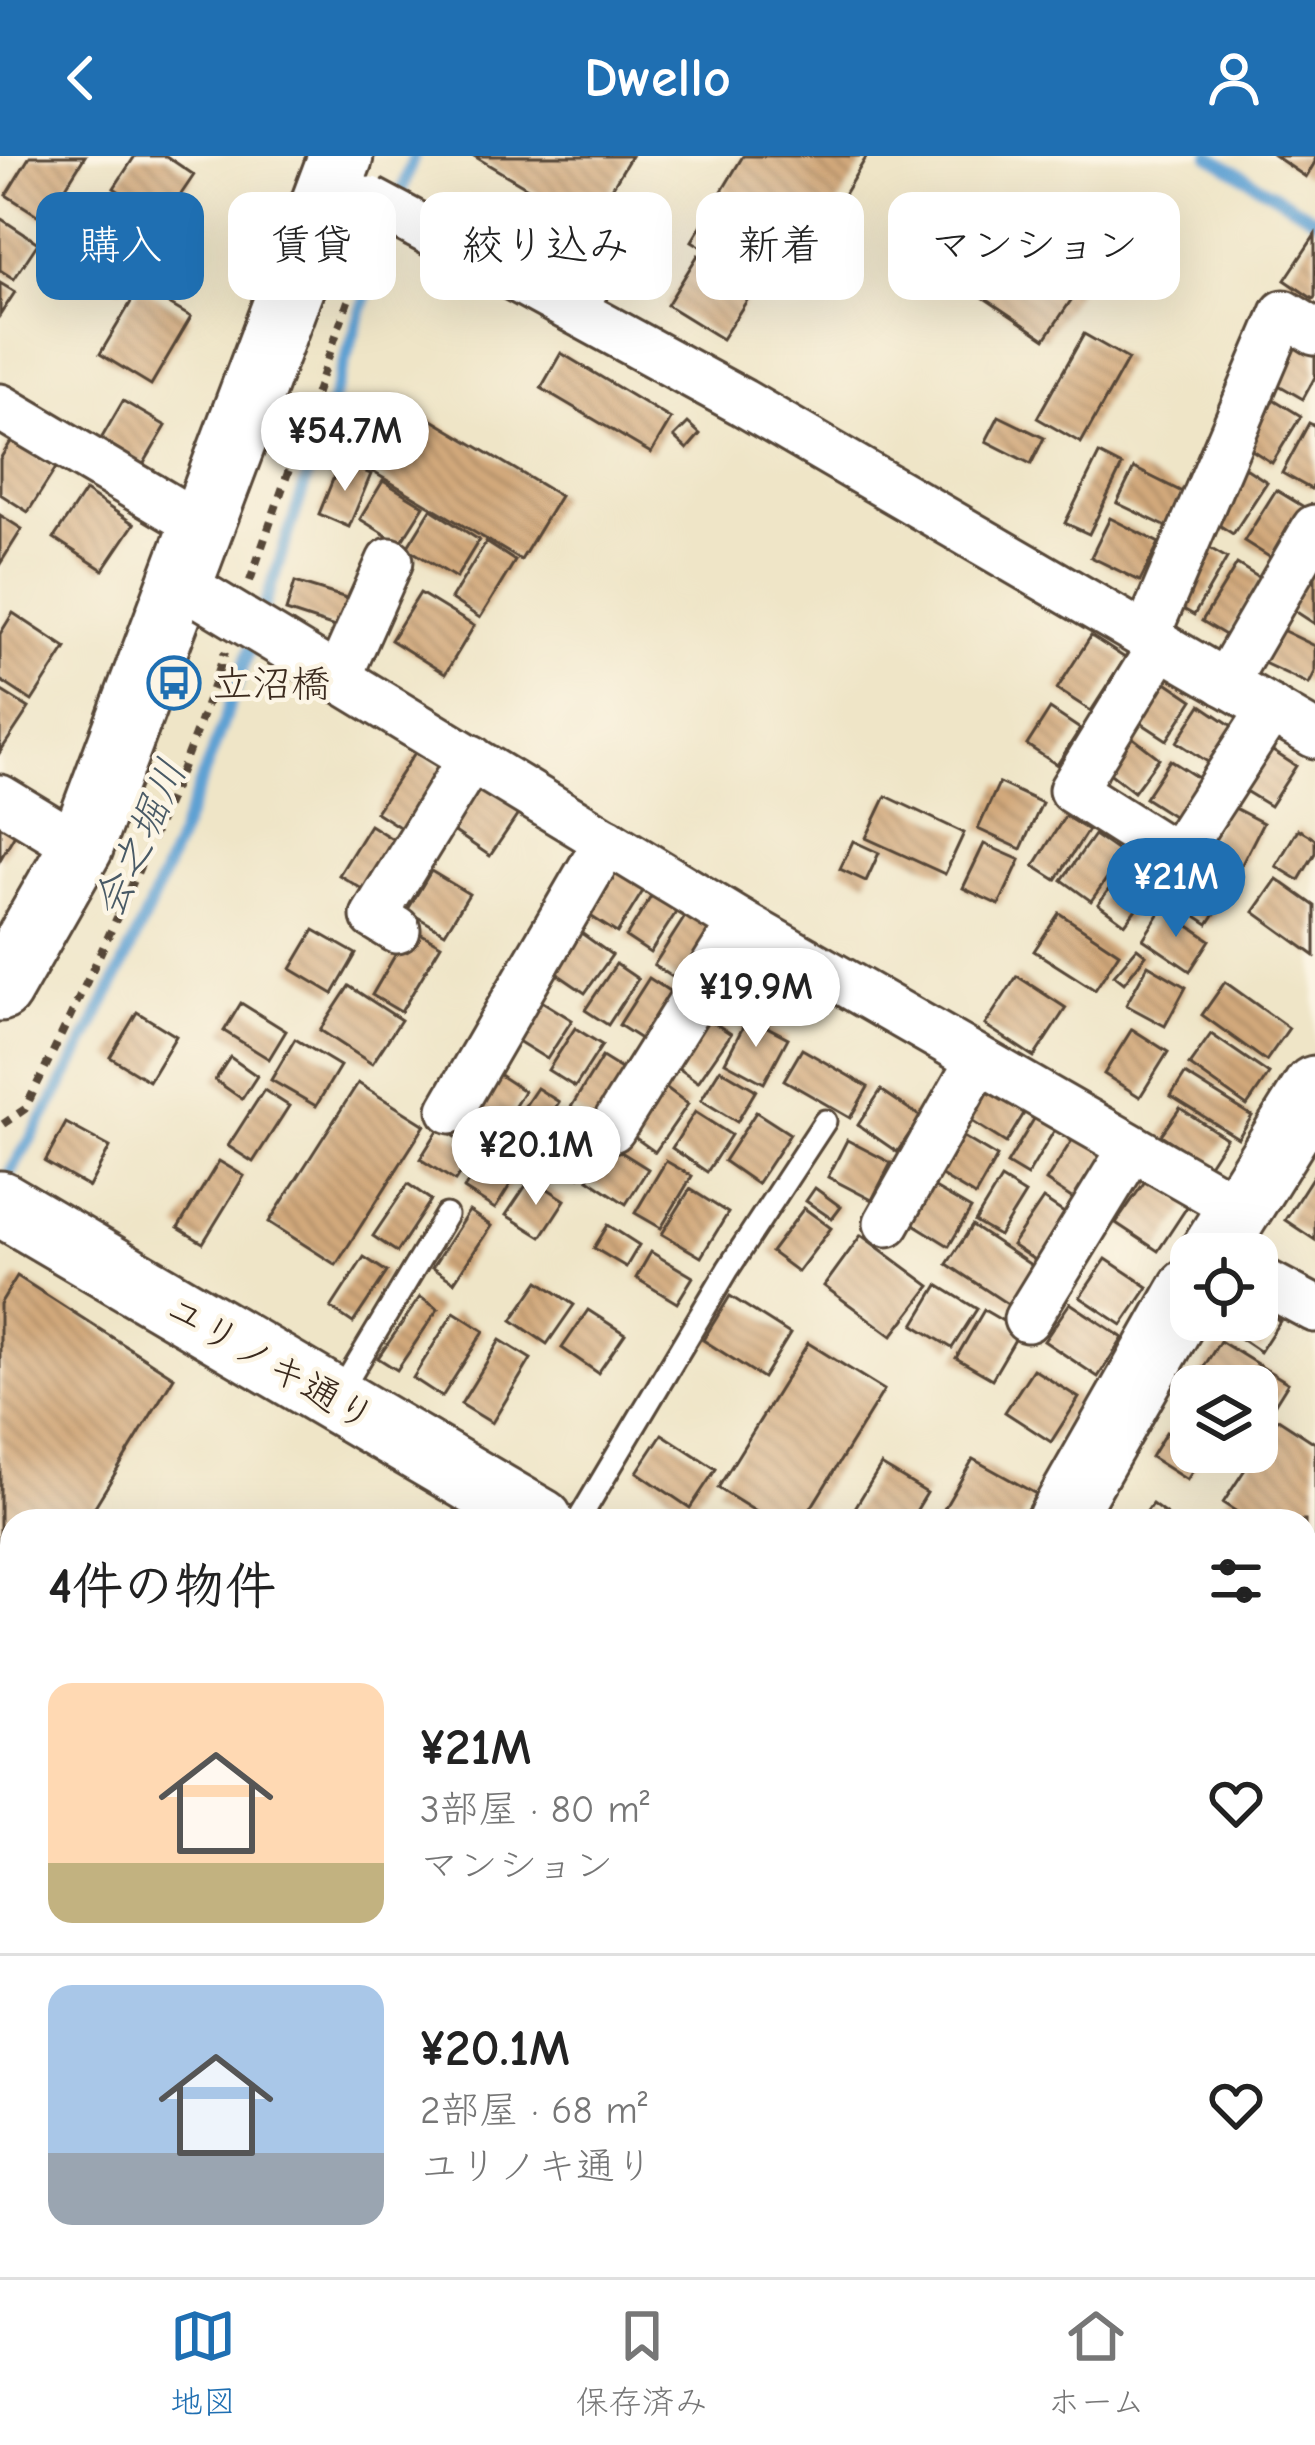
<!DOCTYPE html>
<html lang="ja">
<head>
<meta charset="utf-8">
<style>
  :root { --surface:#fff; --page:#f6f6f6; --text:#222; --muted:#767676; --line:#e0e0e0; --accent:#1f6fb2 }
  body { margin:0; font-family:"Comic Neue","Klee One",sans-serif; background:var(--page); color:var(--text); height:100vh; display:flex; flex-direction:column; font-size:45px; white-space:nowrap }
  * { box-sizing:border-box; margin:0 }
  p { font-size:39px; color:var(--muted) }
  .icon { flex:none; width:66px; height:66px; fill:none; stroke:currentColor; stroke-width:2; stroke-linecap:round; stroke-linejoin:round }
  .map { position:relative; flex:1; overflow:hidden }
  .side { position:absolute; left:0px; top:1353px; width:1317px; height:768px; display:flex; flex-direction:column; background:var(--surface); border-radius:36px 36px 0 0; box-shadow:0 12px 48px #0002 }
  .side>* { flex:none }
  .guide { position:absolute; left:36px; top:36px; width:1245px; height:108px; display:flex; gap:24px }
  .controls { position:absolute; left:1170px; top:1077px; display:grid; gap:24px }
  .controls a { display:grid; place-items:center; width:108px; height:108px; border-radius:24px; background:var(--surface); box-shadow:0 12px 48px #0002; font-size:60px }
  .price { position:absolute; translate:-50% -102px; padding:0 27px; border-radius:42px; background:#fff; color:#222; font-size:39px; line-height:78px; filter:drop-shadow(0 3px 6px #0008) }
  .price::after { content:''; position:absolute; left:50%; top:72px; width:36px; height:27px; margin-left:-18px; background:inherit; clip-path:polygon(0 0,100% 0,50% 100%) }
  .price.on { background:var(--accent); color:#fff }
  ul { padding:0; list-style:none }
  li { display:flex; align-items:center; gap:36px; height:300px; padding:0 48px }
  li+li { border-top:3px solid var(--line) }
  li span { display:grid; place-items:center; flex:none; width:336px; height:240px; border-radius:24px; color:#555 }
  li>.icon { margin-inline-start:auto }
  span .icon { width:144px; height:144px; fill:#fffc; stroke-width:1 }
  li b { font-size:51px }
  h2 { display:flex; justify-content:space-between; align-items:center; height:144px; padding:0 48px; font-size:51px }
  .chip { padding:0 42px; border-radius:24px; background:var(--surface); box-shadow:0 12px 48px #0002; font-size:42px; line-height:108px }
  .chip.on { background:var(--accent); color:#fff }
  header { display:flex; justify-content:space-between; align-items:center; height:156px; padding:0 48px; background:var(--accent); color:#fff; font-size:54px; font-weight:700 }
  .tab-bar { display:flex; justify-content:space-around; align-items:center; height:168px; border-top:3px solid var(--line); background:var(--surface); font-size:33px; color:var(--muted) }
  .tab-bar a { display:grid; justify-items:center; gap:6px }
  .tab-bar .on { color:var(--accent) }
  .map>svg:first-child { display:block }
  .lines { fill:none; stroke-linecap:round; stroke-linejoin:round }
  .stream { stroke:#5fa1d3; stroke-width:12 }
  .building { fill:url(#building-back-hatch) }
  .lane-casing { stroke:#564637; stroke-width:27 }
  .street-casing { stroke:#564637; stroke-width:51 }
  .secondary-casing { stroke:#564637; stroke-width:69 }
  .path { stroke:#564637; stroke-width:8; stroke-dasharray:9 9; stroke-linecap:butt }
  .lane { stroke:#fff; stroke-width:21 }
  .street { stroke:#fff; stroke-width:45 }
  .secondary { stroke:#fff; stroke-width:63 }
  .street-bridge-casing { stroke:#564637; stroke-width:51; stroke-linecap:butt }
  .street-bridge { stroke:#fff; stroke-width:45 }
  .labels { text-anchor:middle; stroke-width:9; stroke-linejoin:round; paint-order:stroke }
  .poi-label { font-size:39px; fill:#3b2a1e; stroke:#fcf5e5; text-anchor:start }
  .street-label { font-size:39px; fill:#3b2a1e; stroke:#fcf5e5 }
  .water-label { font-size:42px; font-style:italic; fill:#495a66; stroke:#fcf5e5 }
</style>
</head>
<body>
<header><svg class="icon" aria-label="back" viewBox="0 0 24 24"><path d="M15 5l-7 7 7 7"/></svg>Dwello<svg class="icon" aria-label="person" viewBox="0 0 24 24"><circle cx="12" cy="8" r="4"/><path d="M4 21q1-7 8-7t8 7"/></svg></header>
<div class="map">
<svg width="1315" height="2121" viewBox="0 0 1315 2121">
  <defs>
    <pattern id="building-back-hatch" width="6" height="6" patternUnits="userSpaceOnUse" patternTransform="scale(3)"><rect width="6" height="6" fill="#d2a97c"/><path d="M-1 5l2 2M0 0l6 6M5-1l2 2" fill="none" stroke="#ac8a65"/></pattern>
  </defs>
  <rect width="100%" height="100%" fill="#fcf5e5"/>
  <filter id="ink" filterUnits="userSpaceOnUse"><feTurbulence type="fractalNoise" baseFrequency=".00833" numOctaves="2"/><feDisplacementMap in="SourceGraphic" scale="24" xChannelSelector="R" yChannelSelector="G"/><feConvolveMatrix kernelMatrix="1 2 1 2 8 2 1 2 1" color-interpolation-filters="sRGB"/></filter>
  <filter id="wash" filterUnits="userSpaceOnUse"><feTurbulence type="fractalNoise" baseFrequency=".004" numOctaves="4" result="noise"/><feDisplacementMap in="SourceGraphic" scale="48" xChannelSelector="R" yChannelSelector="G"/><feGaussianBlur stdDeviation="2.7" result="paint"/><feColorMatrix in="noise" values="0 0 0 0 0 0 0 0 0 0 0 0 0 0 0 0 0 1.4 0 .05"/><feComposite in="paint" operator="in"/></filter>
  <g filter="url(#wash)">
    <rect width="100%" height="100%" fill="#efe5c7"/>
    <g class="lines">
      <!-- stream -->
      <g class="stream">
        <path d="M1210,0l105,63"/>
        <path d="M0,1032c204,-315 290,-683 414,-1032"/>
      </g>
    </g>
    <g id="blocks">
      <!-- building -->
      <g class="building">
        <path d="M30,0h55l-40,64 -39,-25z"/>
        <path d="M135,0h31l28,19 -31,46 -49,-33z"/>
        <path d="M474,0h157l-41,69z"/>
        <path d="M743,0h124l-84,140 -91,-55z"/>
        <path d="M1275,0h40v6l-9,15z"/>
        <path d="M0,62l38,25 -24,36 -14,-9z"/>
        <path d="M95,79l43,28 -17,26 -43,-27z"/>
        <path d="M1315,79v62l-2,2 -28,-19z"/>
        <path d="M1011,81l71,47 -37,55 -71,-48z"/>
        <path d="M698,99l55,36 -31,48 -55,-34z"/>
        <path d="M0,127l15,9 -15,23z"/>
        <path d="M140,131l51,30 -40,68 -51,-31z"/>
        <path d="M1084,178l44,25 -47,84 -44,-25z"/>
        <path d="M1295,180l20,12v29l-12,22 -33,-19z"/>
        <path d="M561,197l110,66 -20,34 -110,-65z"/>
        <path d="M392,240l168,100 -39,64 -168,-100z"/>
        <path d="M1270,241l31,19 -29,47 -31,-20z"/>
        <path d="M123,245l43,25 -23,39 -42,-26z"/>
        <path d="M999,260l45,22 -13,26 -45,-23z"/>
        <path d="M688,267l12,11 -13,15 -13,-12z"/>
        <path d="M1309,267l6,3v57l-4,6 -29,-16z"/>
        <path d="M12,284l44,28 -28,44 -28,-18v-35z"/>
        <path d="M1099,298l23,12 -33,68 -24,-11z"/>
        <path d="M340,306l31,12 -22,53 -30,-13z"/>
        <path d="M1241,309l26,17 -34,52 -25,-16z"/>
        <path d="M1134,312l50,25 -17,34 -50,-24z"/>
        <path d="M383,325l41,25 -24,38 -40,-25z"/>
        <path d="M1276,334l28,17 -33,51 -27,-17z"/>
        <path d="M85,335l49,33 -31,46 -49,-32z"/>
        <path d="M431,353l48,31 -23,38 -49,-30z"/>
        <path d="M0,359l22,14 -22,35z"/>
        <path d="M1110,362l49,25 -19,38 -49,-24z"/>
        <path d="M486,386l29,19 -35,57 -29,-19z"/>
        <path d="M1206,390l21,12 -33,57 -20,-11z"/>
        <path d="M1237,408l24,15 -34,57 -25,-15z"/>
        <path d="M1311,416l4,3v49l-26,-17z"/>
        <path d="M295,426l55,17 -9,30 -55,-18z"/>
        <path d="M420,437l54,33 -29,48 -54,-34z"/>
        <path d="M13,457l53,35 -34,53 -32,-21v-46z"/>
        <path d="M1280,473l35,17v26l-6,12 -45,-21z"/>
        <path d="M1091,480l34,22 -34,53 -34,-22z"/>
        <path d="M1162,523l31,21 -26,40 -32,-21z"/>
        <path d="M0,534l29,18 -29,44z"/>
        <path d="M1201,549l37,25 -24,36 -37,-24z"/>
        <path d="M1050,553l30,20 -23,36 -30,-20z"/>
        <path d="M1128,578l31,24 -25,34 -31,-24z"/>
        <path d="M1268,592l28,18 -26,40 -28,-17z"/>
        <path d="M416,595l28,19 -40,60 -28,-18z"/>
        <path d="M1170,604l36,23 -25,38 -36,-23z"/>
        <path d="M999,627l43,20 -21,46 -43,-20z"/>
        <path d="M484,628l37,26 -31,46 -38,-26z"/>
        <path d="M886,640l78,37 -19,41 -79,-36z"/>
        <path d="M1227,648l36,19 -22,43 -36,-19z"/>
        <path d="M1065,660l23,14 -32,50 -22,-14z"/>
        <path d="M0,669l15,9 -15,26z"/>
        <path d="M370,669l27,17 -30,50 -28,-17z"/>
        <path d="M1298,673l17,10v14l-16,27 -23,-14z"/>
        <path d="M1094,679l29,20 -32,46 -29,-21z"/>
        <path d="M853,685l26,12 -13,28 -26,-12z"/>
        <path d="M984,688l36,16 -21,45 -36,-17z"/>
        <path d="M1134,699l27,20 -36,49 -27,-20z"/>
        <path d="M1202,706l33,21 -27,41 -32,-21z"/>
        <path d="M615,707l33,20 -31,50 -33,-21z"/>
        <path d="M431,715l38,23 -24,39 -38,-22z"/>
        <path d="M1277,723l38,27v50l-61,-44z"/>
        <path d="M657,731l25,16 -32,50 -24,-16z"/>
        <path d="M1163,752l47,32 -20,31 -47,-32z"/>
        <path d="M688,756l27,17 -35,53 -26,-17z"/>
        <path d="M1059,757l60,40 -24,37 -61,-39z"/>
        <path d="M411,772l30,17 -40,67 -29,-17z"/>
        <path d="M314,774l42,24 -23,40 -42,-25z"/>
        <path d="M577,774l35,25 -27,38 -35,-24z"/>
        <path d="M747,786l25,14 -37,66 -26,-14z"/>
        <path d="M1137,792l9,7 -22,28 -10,-8z"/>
        <path d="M616,808l22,15 -30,46 -23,-15z"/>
        <path d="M1148,809l38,22 -21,39 -39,-21z"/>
        <path d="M1017,820l49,32 -32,49 -49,-32z"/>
        <path d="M649,822l28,18 -30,47 -28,-18z"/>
        <path d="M1225,826l64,46 -23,33 -64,-46z"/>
        <path d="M349,830l52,34 -29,44 -52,-34z"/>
        <path d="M535,841l37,23 -25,39 -37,-23z"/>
        <path d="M241,847l45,28 -17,28 -45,-28z"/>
        <path d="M137,856l39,24 -27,45 -39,-24z"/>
        <path d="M704,860l27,18 -33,48 -27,-19z"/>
        <path d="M748,861l40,21 -24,45 -39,-21z"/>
        <path d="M575,872l27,17 -27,42 -27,-17z"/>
        <path d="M1132,873l36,23 -28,45 -36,-23z"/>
        <path d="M1211,878l58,40 -22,32 -58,-41z"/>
        <path d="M295,883l45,27 -24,40 -45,-26z"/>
        <path d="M802,893l66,38 -18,31 -66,-38z"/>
        <path d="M230,901l27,19 -15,23 -27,-19z"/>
        <path d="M602,901l29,18 -32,50 -28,-18z"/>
        <path d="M489,912l35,23 -26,43 -35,-23z"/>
        <path d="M720,913l36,21 -19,32 -36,-22z"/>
        <path d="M1185,918l67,42 -14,22 -67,-42z"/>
        <path d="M987,926l41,25 -22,36 -41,-26z"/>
        <path d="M358,927l67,42 -89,140 -67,-43z"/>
        <path d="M664,930l24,18 -33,48 -25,-18z"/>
        <path d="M537,932l22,14 -31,47 -22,-15z"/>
        <path d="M264,934l25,16 -36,56 -25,-16z"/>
        <path d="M881,934l40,27 -24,35 -39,-27z"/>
        <path d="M1180,952l46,30 -18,28 -47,-31z"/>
        <path d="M695,956l36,23 -24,37 -35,-24z"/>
        <path d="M756,956l34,22 -33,50 -33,-23z"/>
        <path d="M1037,958l20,12 -30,50 -20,-12z"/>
        <path d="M561,963l39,24 -21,34 -39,-24z"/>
        <path d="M66,967l44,24 -21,40 -44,-25z"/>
        <path d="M440,971l35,22 -20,32 -35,-22z"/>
        <path d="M955,976l42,25 -22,39 -42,-25z"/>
        <path d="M1076,978l31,19 -31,48 -30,-20z"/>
        <path d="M847,984l44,23 -19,37 -44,-23z"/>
        <path d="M610,989l38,24 -22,35 -38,-25z"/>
        <path d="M486,998l31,20 -22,35 -31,-20z"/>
        <path d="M219,1005l25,15 -41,67 -25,-15z"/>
        <path d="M666,1005l26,15 -31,52 -26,-15z"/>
        <path d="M1315,1017v67l-30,-20z"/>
        <path d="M1148,1021l41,27 -31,47 -42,-28z"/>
        <path d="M531,1022l34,22 -24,37 -35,-22z"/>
        <path d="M1001,1023l24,15 -26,42 -24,-14z"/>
        <path d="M408,1028l23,16 -34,52 -24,-16z"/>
        <path d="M928,1028l43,25 -22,37 -42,-26z"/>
        <path d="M815,1032l26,19 -9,12 -26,-18z"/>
        <path d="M690,1033l38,24 -27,44 -39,-23z"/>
        <path d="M1043,1043l27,18 -31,46 -27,-18z"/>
        <path d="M804,1052l27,20 -33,44 -27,-20z"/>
        <path d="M469,1055l22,15 -37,56 -22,-14z"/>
        <path d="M608,1069l31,20 -13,22 -32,-19z"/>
        <path d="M972,1070l65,43 -25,38 -65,-43z"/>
        <path d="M861,1079l69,51 -38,50 -68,-50z"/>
        <path d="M651,1096l42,25 -16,26 -41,-25z"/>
        <path d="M364,1101l23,15 -34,51 -22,-15z"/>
        <path d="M1106,1103l42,28 -26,38 -42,-28z"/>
        <path d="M17,1120l157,101 -88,144h-74v30l-12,-8v-239z"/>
        <path d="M539,1125l35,24 -27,39 -35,-24z"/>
        <path d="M938,1129l39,24 -25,39 -38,-23z"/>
        <path d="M730,1140l60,38 -27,44 -60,-38z"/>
        <path d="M420,1141l18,12 -41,61 -19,-12z"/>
        <path d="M1070,1147l53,35 -25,39 -54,-36z"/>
        <path d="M1257,1150l23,15 -20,31 -22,-15 11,-17h8z"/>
        <path d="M588,1154l37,24 -27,39 -36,-25z"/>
        <path d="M984,1154l36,21 -28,48 -36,-21z"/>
        <path d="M454,1156l30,19 -42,66 -29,-19z"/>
        <path d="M500,1184l31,19 -39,64 -31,-19z"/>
        <path d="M1220,1185l68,42 -23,37 -8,-5v-29h-47l-13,-8z"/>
        <path d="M808,1187l76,47 -81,131h-32l-53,-33z"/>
        <path d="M1033,1213l46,29 -28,44 -46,-30z"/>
        <path d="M1278,1263l37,24v119l-10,-6v-35h-54l-28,-18z"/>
        <path d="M1166,1276l36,24 -15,24 -36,-23z"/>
        <path d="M662,1278l54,35 -26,39 -53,-36z"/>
        <path d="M973,1303l63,35 -16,27h-83z"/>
        <path d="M881,1309l46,28 -17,28h-63z"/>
        <path d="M1152,1348l23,17h-35z"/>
        <path d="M1315,1538v34l-10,-6v-12z"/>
        <path d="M1315,1809v68l-10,-7v-46z"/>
        <path d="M1305,1971l10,5v52l-5,12 -5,-3z"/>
        <path d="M194,2109h18l-7,12h-13l-4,-3z"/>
        <path d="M228,2109h65l25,12h-96z"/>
        <path d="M350,2109l21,8 -2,4h-25z"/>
        <path d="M525,2109h16l10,6 -4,6h-29z"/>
        <path d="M943,2109h36l-6,10 -9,-5 -4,6z"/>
        <path d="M987,2109h7l20,12h-34z"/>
        <path d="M1033,2109h63l-9,12h-38z"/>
      </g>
    </g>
  </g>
  <g filter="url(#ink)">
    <use href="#blocks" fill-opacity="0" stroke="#564637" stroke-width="3"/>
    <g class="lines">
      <!-- lane casing -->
      <g class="lane-casing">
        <g id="lane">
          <path d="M582,158l38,-56"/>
          <path d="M339,1238l107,-179"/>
          <path d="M578,1365l150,-252 97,-148"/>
          <path d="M455,2121l7,-12"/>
        </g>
      </g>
      <!-- street casing -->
      <g class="street-casing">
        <g id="street">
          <path d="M417,69l325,177 573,333"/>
          <path d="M0,251l201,119"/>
          <path d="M1146,481l138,-324 31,19"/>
          <path d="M282,488l459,279 497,285"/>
          <path d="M1161,489l-89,145 104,66 95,-147"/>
          <path d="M338,522l52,-117"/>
          <path d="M1225,527l90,-155"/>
          <path d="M0,642l81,49"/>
          <path d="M397,774l-23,-14 97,-158"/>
          <path d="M451,954l156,-269"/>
          <path d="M612,973l129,-206"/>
          <path d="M887,1067l92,-163"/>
          <path d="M1257,1122l58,31"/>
          <path d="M1027,1163l105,-171"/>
          <path d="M0,1787l12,8"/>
          <path d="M0,1861l12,-20"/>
          <path d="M1305,1928l10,8"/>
          <path d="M0,2080l12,-20"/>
          <path d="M410,2109l21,12"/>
          <path d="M70,2121l8,-12"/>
        </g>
      </g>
      <!-- secondary casing -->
      <g class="secondary-casing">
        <g id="secondary">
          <path d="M0,833l81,-142 260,-691"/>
          <path d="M0,1047l541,318"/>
          <path d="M1211,1098l104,-166"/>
          <path d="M1059,1365l132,-232"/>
          <path d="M1305,1696l10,3"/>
          <path d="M714,2121l5,-12"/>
        </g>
      </g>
      <!-- path -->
      <g class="path">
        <path d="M250,425l111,-317 11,-18"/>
        <path d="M3,968l22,-15c73,-149 147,-300 200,-457"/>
      </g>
      <!-- lane -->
      <use href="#lane" class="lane"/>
      <!-- street -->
      <use href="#street" class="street"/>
      <!-- secondary -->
      <use href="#secondary" class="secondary"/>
      <!-- street-bridge casing -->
      <g class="street-bridge-casing">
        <g id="street-bridge">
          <path d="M370,44l47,25"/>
          <path d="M206,442l76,46"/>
        </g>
      </g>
      <!-- street-bridge -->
      <use href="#street-bridge" class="street-bridge"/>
    </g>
  </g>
  <!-- icons -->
  <defs>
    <g id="bus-ring" transform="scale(2.7)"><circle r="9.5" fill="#fcf5e5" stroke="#1f6fb2" stroke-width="1.5"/><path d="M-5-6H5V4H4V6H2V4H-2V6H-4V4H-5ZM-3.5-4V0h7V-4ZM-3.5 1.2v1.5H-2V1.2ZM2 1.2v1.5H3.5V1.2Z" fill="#1f6fb2"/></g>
  </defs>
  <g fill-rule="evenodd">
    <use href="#bus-ring" x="174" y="527"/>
  </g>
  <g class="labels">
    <!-- poi labels -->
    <g class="poi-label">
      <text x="213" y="541">立沼橋</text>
    </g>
    <!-- street labels -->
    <g class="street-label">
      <text transform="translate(271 1206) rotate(30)" y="14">ユリノキ通り</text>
    </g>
    <!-- water labels -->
    <g class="water-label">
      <text transform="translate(139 682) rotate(-66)" y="15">会之堀川</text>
    </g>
  </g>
</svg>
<div class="controls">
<a><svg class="icon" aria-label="locate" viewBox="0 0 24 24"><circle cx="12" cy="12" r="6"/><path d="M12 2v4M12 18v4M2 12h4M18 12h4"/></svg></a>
<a><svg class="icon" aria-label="layers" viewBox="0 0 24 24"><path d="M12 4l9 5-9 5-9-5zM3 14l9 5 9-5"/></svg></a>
</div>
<b class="price" style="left:345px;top:338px">¥54.7M</b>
<b class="price on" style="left:1176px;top:784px">¥21M</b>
<b class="price" style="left:756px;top:894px">¥19.9M</b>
<b class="price" style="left:536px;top:1052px">¥20.1M</b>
<div class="guide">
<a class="chip on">購入</a>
<a class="chip">賃貸</a>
<a class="chip">絞り込み</a>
<a class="chip">新着</a>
<a class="chip">マンション</a>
</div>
<section class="side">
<h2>4件の物件<svg class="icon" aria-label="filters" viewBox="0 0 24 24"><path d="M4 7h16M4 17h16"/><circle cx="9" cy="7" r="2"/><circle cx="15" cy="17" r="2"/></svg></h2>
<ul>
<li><span style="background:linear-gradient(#ffd9b3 75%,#c2b280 0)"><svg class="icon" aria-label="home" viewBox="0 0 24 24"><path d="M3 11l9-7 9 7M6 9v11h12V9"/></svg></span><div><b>¥21M</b><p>3部屋 · 80 m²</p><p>マンション</p></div><svg class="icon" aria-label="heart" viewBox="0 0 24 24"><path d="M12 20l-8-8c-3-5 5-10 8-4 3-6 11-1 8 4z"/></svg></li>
<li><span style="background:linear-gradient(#a9c7e8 70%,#9aa5b1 0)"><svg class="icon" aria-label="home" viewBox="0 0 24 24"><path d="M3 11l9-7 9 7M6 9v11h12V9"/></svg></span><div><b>¥20.1M</b><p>2部屋 · 68 m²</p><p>ユリノキ通り</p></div><svg class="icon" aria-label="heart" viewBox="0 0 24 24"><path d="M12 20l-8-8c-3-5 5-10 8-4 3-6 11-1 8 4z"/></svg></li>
</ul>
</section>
</div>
<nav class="tab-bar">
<a class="on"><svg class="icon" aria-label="map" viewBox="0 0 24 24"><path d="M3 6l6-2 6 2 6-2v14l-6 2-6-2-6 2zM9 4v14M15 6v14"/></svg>地図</a>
<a><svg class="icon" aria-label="saved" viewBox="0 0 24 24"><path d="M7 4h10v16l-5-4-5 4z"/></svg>保存済み</a>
<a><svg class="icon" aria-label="home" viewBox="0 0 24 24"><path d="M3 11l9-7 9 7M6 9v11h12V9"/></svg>ホーム</a>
</nav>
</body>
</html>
